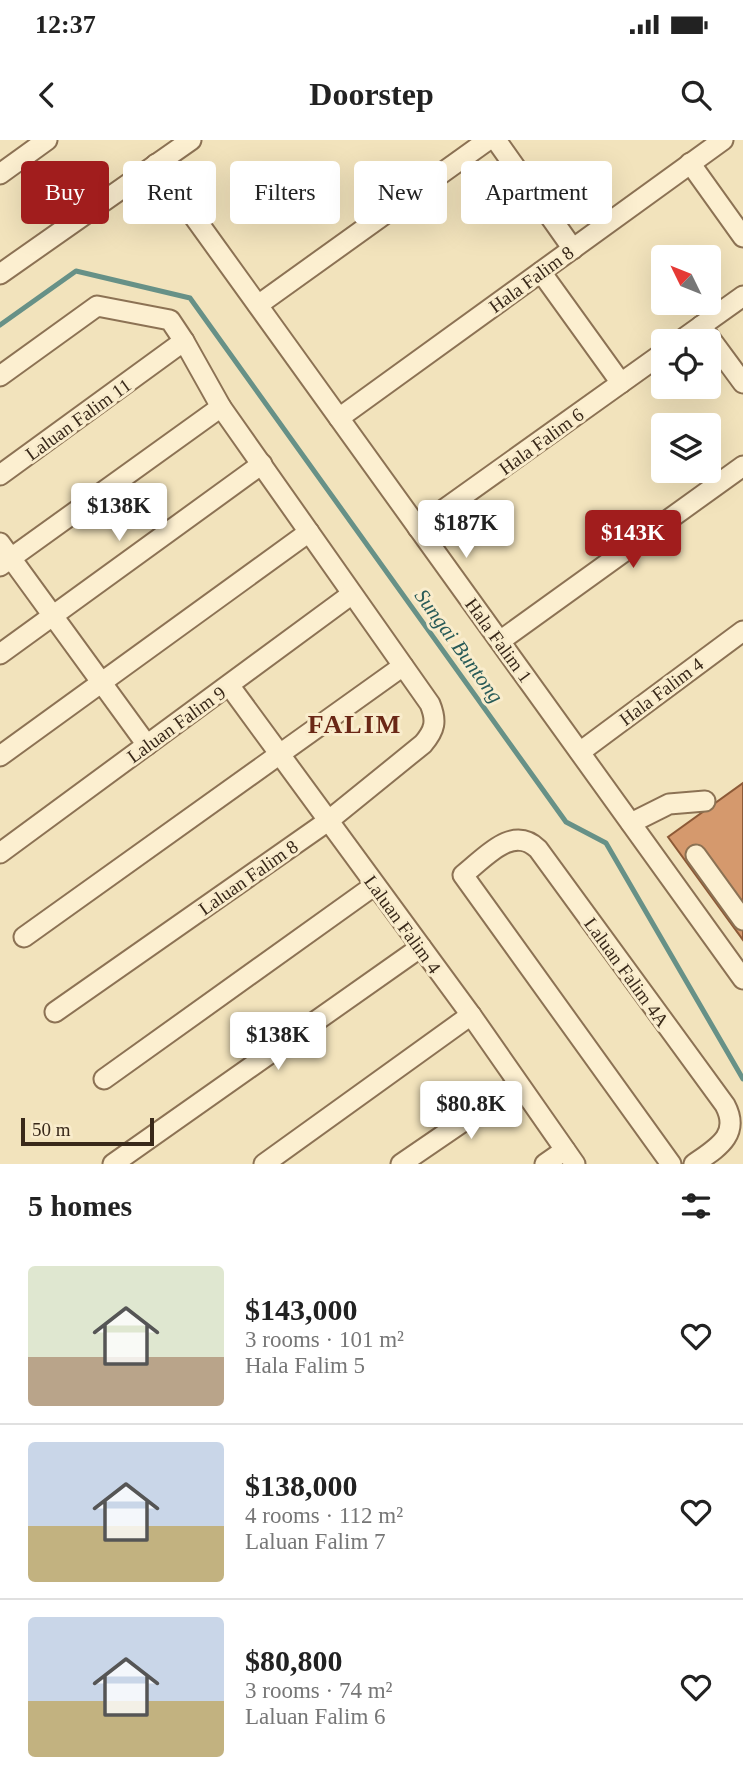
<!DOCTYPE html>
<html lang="en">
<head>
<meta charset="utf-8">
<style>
  :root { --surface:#fff; --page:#f6f6f6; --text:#222; --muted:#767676; --line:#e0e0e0; --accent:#a11d1d }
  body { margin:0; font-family:"Times New Roman",serif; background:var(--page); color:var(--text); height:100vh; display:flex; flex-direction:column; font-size:26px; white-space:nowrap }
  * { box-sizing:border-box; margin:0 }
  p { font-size:23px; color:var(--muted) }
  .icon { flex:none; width:38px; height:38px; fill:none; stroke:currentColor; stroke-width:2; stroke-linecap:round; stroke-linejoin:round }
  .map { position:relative; height:1024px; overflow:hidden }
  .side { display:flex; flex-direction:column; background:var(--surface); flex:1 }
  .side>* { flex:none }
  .banner { position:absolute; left:21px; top:21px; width:702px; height:63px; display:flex; gap:14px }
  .needle { width:46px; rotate:313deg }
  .tools { position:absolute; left:651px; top:105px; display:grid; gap:14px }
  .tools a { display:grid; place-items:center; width:70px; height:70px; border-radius:7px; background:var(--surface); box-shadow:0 7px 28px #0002; font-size:35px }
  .scale { position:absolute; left:21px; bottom:18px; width:133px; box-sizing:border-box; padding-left:7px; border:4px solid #39291a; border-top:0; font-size:19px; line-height:24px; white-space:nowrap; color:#39291a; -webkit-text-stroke:5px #f9eccc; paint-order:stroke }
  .price { position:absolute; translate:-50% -60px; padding:0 16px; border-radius:7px; background:#fff; color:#222; font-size:23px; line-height:46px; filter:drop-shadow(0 2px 4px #0008) }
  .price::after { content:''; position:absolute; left:50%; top:42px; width:21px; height:16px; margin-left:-10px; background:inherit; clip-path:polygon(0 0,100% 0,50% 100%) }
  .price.selected { background:var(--accent); color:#fff }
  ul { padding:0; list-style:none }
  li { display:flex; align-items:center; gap:21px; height:175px; padding:0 28px }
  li+li { border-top:2px solid var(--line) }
  li span { display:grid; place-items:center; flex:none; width:196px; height:140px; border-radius:7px; color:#555 }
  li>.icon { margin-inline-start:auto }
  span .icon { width:84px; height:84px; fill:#fffc; stroke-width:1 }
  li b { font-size:30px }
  h2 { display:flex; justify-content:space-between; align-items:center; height:84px; padding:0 28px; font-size:30px }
  .chip { padding:0 24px; border-radius:7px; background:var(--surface); box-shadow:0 7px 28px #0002; font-size:24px; line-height:63px }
  .chip.selected { background:var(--accent); color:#fff }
  .status { display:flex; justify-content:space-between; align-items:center; height:49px; padding:0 35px; background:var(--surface); direction:ltr }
  .status svg { height:19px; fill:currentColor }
  header { display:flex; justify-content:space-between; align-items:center; height:91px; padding:0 28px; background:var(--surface); font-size:32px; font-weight:700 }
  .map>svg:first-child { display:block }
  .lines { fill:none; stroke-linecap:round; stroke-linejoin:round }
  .stream { stroke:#679187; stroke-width:5 }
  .building { fill:#d5996d; stroke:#8d5a37; stroke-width:2 }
  .minor-casing { stroke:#8c7254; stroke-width:23 }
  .minor { stroke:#fcefd0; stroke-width:19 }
  .labels { text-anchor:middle; stroke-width:6; stroke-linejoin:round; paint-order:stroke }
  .street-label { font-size:19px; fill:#39291a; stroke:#f9eccc }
  .water-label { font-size:21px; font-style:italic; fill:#285b58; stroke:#f9eccc }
  .district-label { font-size:26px; font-weight:bold; letter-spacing:2px; fill:#6a2715; stroke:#f9eccc }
</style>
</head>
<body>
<div class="status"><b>12:37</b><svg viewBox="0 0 49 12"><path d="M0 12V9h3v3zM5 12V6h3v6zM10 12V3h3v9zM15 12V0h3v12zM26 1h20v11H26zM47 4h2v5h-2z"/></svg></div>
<header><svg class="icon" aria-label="back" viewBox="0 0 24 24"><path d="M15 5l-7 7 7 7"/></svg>Doorstep<svg class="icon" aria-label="search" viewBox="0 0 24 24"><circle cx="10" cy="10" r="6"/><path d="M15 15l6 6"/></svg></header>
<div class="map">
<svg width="743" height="1024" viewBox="0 0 743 1024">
  <rect width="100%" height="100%" fill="#f2e3bc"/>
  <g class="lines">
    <!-- stream -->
    <path class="stream" d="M0,185l76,-54 114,27 376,524 40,21 137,236"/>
  </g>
  <!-- building -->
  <path class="building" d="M743,643v157l-75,-103z"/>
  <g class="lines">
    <!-- minor casing -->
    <g class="minor-casing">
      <g id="minor">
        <path d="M496,0l77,109"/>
        <path d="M690,23l53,74"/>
        <path d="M156,24l587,815"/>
        <path d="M0,34l47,-34"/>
        <path d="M541,132l80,111"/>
        <path d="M0,134l191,-134"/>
        <path d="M258,165l230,-165"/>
        <path d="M701,186l42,57"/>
        <path d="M680,201l63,-45"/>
        <path d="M0,236l97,-70 73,14 14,21"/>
        <path d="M339,278l384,-278"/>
        <path d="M0,335l184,-134 37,66 209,297c7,17 5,26 -7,40l-95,77 -273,191"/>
        <path d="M418,388l245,-175"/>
        <path d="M0,403l147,202"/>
        <path d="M0,426l221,-159"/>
        <path d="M500,501l243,-175"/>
        <path d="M0,514l262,-190"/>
        <path d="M229,545l242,330 104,149"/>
        <path d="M580,612l163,-121"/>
        <path d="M0,616l309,-224"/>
        <path d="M631,683l38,-19 36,-3"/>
        <path d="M0,713l352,-259"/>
        <path d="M696,715l47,65"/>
        <path d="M24,797l379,-271"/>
        <path d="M104,939l271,-194"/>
        <path d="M113,1024l308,-217"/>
        <path d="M264,1024l207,-149"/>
        <path d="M401,1024l117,-80"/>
        <path d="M545,1024l20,-14"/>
        <path d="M671,1024l-208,-289c22,-17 49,-51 75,-26l187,256c16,30 -8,43 -31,59"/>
      </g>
    </g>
    <!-- minor -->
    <use href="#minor" class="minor"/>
  </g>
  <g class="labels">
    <!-- street labels -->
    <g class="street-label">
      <text transform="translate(531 139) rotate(-36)" y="7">Hala Falim 8</text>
      <text transform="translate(78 279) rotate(-36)" y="7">Laluan Falim 11</text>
      <text transform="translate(541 301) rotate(-36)" y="7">Hala Falim 6</text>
      <text transform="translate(499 500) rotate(54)" y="7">Hala Falim 1</text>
      <text transform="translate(661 551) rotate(-37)" y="7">Hala Falim 4</text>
      <text transform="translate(176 584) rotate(-36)" y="7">Laluan Falim 9</text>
      <text transform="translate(248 737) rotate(-35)" y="7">Laluan Falim 8</text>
      <text transform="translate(403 784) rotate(54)" y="7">Laluan Falim 4</text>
      <text transform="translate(627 832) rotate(54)" y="7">Laluan Falim 4A</text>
    </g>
    <!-- water labels -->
    <g class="water-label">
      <text transform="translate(459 506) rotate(54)" y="7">Sungai Buntong</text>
    </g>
    <!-- district labels -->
    <g class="district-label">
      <text x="355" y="593">FALIM</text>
    </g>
  </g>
</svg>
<div class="tools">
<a><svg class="needle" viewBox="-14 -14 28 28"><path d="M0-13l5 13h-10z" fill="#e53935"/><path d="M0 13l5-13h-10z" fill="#767676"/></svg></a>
<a><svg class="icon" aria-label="locate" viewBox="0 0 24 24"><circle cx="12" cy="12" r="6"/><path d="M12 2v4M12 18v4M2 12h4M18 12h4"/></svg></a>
<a><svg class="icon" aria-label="layers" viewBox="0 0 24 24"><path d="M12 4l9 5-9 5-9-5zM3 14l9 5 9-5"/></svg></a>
</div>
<div class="scale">50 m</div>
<b class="price" style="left:119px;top:403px">$138K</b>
<b class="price" style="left:466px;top:420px">$187K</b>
<b class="price selected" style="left:633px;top:430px">$143K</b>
<b class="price" style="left:278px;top:932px">$138K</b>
<b class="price" style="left:471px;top:1001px">$80.8K</b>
<div class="banner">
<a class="chip selected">Buy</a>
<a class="chip">Rent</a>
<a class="chip">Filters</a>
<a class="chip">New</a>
<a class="chip">Apartment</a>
</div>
</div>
<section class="side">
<h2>5 homes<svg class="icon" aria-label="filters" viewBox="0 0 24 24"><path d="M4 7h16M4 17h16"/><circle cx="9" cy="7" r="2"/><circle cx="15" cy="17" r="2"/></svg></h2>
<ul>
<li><span style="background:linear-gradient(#dfe7d0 65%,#b9a48a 0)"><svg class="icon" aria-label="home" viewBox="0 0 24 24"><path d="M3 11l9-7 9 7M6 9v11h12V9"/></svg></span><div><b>$143,000</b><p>3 rooms · 101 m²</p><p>Hala Falim 5</p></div><svg class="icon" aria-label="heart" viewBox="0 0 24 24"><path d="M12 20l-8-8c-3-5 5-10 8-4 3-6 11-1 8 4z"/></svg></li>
<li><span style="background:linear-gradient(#c9d6e8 60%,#c2b280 0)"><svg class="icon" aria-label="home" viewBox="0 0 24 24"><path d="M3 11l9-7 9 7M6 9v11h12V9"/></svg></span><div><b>$138,000</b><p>4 rooms · 112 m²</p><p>Laluan Falim 7</p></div><svg class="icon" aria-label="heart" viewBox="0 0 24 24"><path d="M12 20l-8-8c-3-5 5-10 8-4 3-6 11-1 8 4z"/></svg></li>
<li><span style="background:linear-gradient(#c9d6e8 60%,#c2b280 0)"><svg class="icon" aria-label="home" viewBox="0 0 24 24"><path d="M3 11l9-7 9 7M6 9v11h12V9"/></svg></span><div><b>$80,800</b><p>3 rooms · 74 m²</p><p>Laluan Falim 6</p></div><svg class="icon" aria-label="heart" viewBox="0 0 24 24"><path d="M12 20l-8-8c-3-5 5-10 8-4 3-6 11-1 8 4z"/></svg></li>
</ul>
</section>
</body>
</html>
